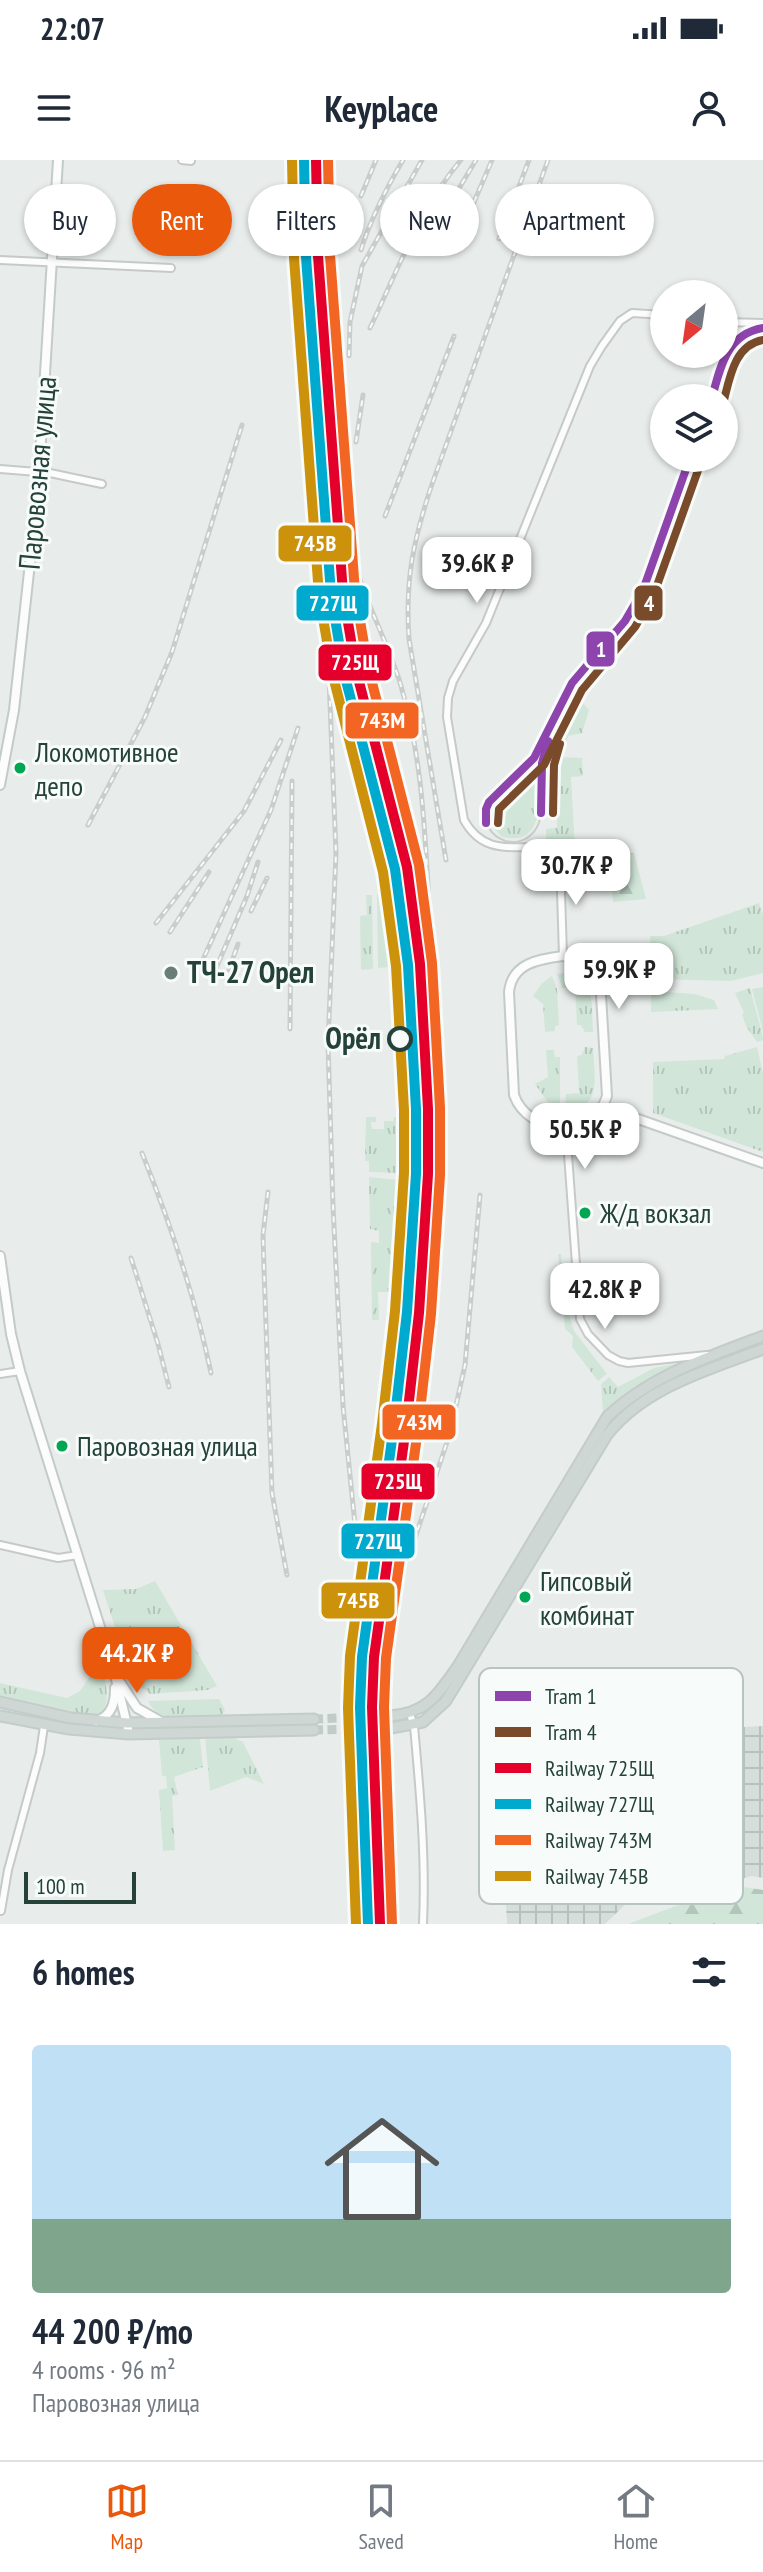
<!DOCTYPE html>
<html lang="en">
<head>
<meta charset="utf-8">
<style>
  :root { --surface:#fff; --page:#f2f2f3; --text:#1f2937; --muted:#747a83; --line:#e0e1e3; --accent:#ea580c }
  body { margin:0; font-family:"PT Sans Narrow",sans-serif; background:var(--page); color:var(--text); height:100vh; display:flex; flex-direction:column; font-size:30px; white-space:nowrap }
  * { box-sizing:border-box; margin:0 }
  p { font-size:26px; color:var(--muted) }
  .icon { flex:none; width:44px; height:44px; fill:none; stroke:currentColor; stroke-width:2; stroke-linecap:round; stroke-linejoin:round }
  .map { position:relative; height:1764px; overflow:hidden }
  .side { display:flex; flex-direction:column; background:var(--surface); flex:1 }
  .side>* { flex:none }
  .top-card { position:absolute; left:24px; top:24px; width:716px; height:72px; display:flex; gap:16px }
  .needle { width:52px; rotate:209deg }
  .fabs { position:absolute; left:650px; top:120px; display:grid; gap:16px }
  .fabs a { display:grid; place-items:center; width:88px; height:88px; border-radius:50%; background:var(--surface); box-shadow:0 2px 6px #0004; font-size:40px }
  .scale { position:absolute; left:24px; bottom:20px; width:112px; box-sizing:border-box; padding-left:8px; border:4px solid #24423a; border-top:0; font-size:22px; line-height:28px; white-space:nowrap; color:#24423a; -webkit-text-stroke:6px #f7fbf9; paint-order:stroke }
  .price { position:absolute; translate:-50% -68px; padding:0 18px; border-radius:16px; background:#fff; color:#222; font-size:26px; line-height:52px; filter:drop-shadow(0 2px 4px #0008) }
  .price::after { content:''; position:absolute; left:50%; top:48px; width:24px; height:18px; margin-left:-12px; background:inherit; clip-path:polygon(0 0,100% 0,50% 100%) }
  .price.active { background:var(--accent); color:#fff }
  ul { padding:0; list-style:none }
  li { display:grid; align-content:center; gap:16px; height:424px; padding:0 32px }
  li span { display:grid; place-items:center; height:248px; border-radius:8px; color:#555 }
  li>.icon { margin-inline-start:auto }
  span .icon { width:144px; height:144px; fill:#fffc; stroke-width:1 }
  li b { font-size:34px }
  h2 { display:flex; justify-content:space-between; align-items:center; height:96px; padding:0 32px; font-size:34px }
  .tag { padding:0 28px; border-radius:36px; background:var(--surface); box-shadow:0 2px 6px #0004; font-size:28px; line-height:72px }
  .tag.active { background:var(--accent); color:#fff }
  .status { display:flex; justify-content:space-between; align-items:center; height:56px; padding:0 40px; background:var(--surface); direction:ltr }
  .status svg { height:22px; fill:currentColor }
  header { display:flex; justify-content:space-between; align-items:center; height:104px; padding:0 32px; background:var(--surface); font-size:36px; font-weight:800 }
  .menu { display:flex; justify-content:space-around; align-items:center; height:112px; border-top:2px solid var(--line); background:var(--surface); font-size:22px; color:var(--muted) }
  .menu a { display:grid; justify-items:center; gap:4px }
  .menu .active { color:var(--accent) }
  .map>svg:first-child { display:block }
  .industrial { fill:url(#industrial-grid) }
  .grass { fill:url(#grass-tufts) }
  .forest { fill:url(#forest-firs) }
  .pitch { fill:#d1e6d8 }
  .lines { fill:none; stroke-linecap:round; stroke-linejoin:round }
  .primary-tunnel { stroke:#c1cbc8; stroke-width:9; stroke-dasharray:9 4.5; stroke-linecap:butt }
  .street-casing { stroke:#c5cac8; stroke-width:10 }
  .secondary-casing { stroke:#c3cbc8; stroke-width:12 }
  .primary-casing { stroke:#c3ccc9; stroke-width:13 }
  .street { stroke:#fcfcfc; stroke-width:6 }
  .secondary { stroke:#fcfcfc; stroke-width:8 }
  .primary { stroke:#cfd7d5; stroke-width:9 }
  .tram { stroke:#c9cdcc; stroke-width:2 }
  .rail-casing { stroke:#c9cdcc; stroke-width:5 }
  .rail { stroke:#f7fbf9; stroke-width:2; stroke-dasharray:6; stroke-linecap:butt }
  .rail-1-casing { stroke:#f7fbf9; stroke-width:16 }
  .rail-2-casing { stroke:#f7fbf9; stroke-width:16 }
  .rail-3-casing { stroke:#f7fbf9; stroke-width:16 }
  .rail-4-casing { stroke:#f7fbf9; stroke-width:16 }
  .rail-1 { stroke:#e4002b; stroke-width:10 }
  .rail-2 { stroke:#00a9ce; stroke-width:10 }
  .rail-3 { stroke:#f26522; stroke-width:10 }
  .rail-4 { stroke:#cd920c; stroke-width:10 }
  .tram-1-casing { stroke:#f7fbf9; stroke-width:14 }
  .tram-2-casing { stroke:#f7fbf9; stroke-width:14 }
  .tram-1 { stroke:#8e44ad; stroke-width:8 }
  .tram-2 { stroke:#7a4b2a; stroke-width:8 }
  .bus-dot { fill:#00a651; stroke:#f7fbf9; stroke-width:3 }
  .poi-dot { fill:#697e78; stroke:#f7fbf9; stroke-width:3 }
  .stop-dot { fill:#f7fbf9; stroke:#24423a; stroke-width:4 }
  .labels { text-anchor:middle; stroke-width:6; stroke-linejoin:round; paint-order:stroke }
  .bus-label { font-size:28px; fill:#24423a; stroke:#f7fbf9; text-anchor:start }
  .street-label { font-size:30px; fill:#24423a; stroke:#f7fbf9 }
  .poi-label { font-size:30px; font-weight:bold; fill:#24423a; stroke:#f7fbf9; text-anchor:start }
  .stop-label { font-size:30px; font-weight:bold; fill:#24423a; stroke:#f7fbf9; text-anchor:end }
  .key { fill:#f7fbf9; stroke:#b8c4c0; stroke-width:2 }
  .key-label { font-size:22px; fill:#24423a }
  .line-badge { stroke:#f7fbf9; stroke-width:3 }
  .badge-label { font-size:22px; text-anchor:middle; font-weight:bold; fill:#fff }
</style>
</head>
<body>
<div class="status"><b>22:07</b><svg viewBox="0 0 49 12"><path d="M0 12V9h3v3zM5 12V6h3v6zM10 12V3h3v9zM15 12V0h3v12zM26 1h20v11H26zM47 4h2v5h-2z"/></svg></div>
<header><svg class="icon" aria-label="menu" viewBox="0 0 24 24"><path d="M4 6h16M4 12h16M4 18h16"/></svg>Keyplace<svg class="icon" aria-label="person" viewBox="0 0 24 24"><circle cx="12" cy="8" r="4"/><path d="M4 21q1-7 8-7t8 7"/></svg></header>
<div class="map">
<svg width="763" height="1764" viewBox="0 0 763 1764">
  <defs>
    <pattern id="industrial-grid" width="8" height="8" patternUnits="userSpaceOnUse" patternTransform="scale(2)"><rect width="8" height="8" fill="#d6dedb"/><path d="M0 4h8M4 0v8" fill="none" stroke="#b8c0bd"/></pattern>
    <pattern id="grass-tufts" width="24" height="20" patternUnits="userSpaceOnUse" patternTransform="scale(2)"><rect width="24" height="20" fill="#d1e6d8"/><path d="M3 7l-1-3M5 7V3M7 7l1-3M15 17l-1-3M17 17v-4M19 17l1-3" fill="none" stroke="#b3c6ba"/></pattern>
    <pattern id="forest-firs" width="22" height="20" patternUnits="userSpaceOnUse" patternTransform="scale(2)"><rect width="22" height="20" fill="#d1e6d8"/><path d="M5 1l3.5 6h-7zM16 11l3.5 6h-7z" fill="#b3c6ba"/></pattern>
  </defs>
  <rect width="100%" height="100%" fill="#e8edeb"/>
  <!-- industrial -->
  <g class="industrial">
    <path d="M763,1566v152l-11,-2 -96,28 -14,-11 -21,-160z"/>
    <path d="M518,1630l113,109 -26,25h-98l-6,-118z"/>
  </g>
  <!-- grass -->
  <g class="grass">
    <path d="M581,541l8,9 -7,23 -14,3 -6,21 20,1 1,18 -12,1 4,70 -14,1 -1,-5h-14v-14l11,-1 1,-51 -10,-2 19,-61z"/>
    <path d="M535,603l4,2 1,4c-1,28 6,78 -38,68l-13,-14v-16z"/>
    <path d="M377,734h7l5,73 -11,1z"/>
    <path d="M366,735h6l1,74 -12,1 -1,-54 7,-1z"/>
    <path d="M759,743l4,12v58l-32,8 -80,-2 -1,-43h14z"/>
    <path d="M566,813c31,2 25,35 27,59h-8l-4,-7h-4l-2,-37h-12l-6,-14z"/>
    <path d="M552,816l5,13 2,36 -4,1v5l-10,1 -2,-28 -10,-8 9,-13z"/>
    <path d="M750,828l13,49v3l-6,2 -11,-16 -4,-12 2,-1 -9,-20z"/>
    <path d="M651,831l44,3 19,6 4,9 -67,3z"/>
    <path d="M585,887l8,1c1,26 11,63 -28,61l1,-15 13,-1 -2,-37 5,-1z"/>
    <path d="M757,887l6,26v79l-110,-39v-51l71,-3 1,-3z"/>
    <path d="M546,890h8l1,7h5v51l-13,-7 -12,-17 13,-7z"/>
    <path d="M366,957h10v5h-5l1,7h12v-8h9l1,-4h5l-1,56 -29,-1v-11h-4z"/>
    <path d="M369,1017l30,3 -9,112h-12l1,28h-7l-1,-78 8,1v-12l-9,-2z"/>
    <path d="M558,1094h3l5,51 8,26 33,43 -9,7 -26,-34 1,-11 -8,-7z"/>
    <path d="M685,1202l1,3 -52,23 -31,25 -2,-29 8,-7 9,10 36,-19z"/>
    <path d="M155,1421l62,105 -9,4 -58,4 -14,-11 -13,-31 -20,-62 33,-1z"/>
    <path d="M93,1512l12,6c2,15 6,34 -12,38l-93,-19v-14l67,15 13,-7z"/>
    <path d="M219,1539l6,11 -4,6c-25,1 -61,11 -73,-15z"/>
    <path d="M205,1577h28l10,5 21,42 -18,-7 -36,14z"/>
    <path d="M200,1578l3,29 -29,10 4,18 -6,1 3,54 -12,1 -4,-61 8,-2 -1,-12h-4l-3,-36z"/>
  </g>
  <!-- forest -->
  <g class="forest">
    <path d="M634,693l12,46 -33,3 -3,-46z"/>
    <path d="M731,1725l32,5v34h-135z"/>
  </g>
  <!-- pitch -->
  <path class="pitch" d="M763,827v45l-11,-43z"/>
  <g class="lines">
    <!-- primary-tunnel -->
    <g class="primary-tunnel">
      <path d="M314,1559l76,-3"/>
      <path d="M314,1570l77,-2"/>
    </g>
    <!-- street casing -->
    <g class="street-casing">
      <g id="street">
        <path d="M182,0l9,1"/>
        <path d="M0,100l171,8"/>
        <path d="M724,162l39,1"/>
        <path d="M0,309l50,4 52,11"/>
        <path d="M563,796l-3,-97c-21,-28 -69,10 -96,-39l-17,-103 1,-19 5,-17 33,-58 104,-257 12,-20 18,-25 12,-8 32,2"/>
        <path d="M566,967l14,192 8,15 20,21 11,6 9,2 79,-8"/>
        <path d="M0,1214l20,-3"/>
        <path d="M0,1385l58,13 20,-3"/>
        <path d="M410,1554l4,12c6,66 12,131 9,198"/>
        <path d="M1,1751l7,-41 32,-117 4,-27"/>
      </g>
    </g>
    <!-- secondary casing -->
    <g class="secondary-casing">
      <g id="secondary">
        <path d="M0,625l14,-75 24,-221 20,-329"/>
        <path d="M563,796c18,3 29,6 37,22l7,118c-13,44 -79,39 -93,-1l-5,-103c3,-29 30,-33 54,-36z"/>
        <path d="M604,947l159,56"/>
        <path d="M0,1096l11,78 9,37 95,304 13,54"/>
        <path d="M120,1522l17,26 23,13"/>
        <path d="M97,1561c15,-6 18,-18 18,-33"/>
      </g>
    </g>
    <!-- primary casing -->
    <g class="primary-casing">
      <g id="primary">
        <path d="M0,1542l71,16 56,5 187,-4"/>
        <path d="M0,1556l69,13 60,5 185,-4"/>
        <path d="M390,1556c38,-3 48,-22 68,-50l149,-249c43,-41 101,-60 156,-81"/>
        <path d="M391,1568l32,-6 23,-21 161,-266c38,-48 101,-65 156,-86"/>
      </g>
    </g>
    <!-- street -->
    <use href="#street" class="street"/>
    <!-- secondary -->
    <use href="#secondary" class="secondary"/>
    <!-- primary -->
    <use href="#primary" class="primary"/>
    <!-- tram -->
    <path class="tram" d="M486,663c14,30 52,23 55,-10"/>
    <!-- rail casing -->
    <g class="rail-casing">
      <g id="rail">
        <path d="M305,0l1,32"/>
        <path d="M361,36l15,-36"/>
        <path d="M437,65l39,-65"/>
        <path d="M460,75l32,-75"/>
        <path d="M499,79l30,-79"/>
        <path d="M361,90c10,-32 25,-61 42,-90"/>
        <path d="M370,168c27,-56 50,-120 91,-168"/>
        <path d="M316,193l20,500 -8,190 5,163 10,200 20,198 1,65"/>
        <path d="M349,196l1,-34 12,-56 60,-106"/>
        <path d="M347,266c2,38 -1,92 6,128 10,46 35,87 48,132 21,71 24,145 28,218"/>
        <path d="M356,282l7,-47"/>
        <path d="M385,356l69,-180"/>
        <path d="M88,665l57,-108 27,-65 70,-227"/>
        <path d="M446,700l-37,-221c-4,-59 4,-97 22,-152l117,-327"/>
        <path d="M251,751l16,-33"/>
        <path d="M156,763l88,-112 37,-71"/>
        <path d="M170,772l39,-60"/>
        <path d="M200,806l71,-156 27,-82"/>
        <path d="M214,813l33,-77 11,-34"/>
        <path d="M226,818l12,-34"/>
        <path d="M290,869l2,-248"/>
        <path d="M142,993c29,72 53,144 69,220"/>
        <path d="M268,1032l-5,43 1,34 8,224 15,82"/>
        <path d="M131,1098l27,86 11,43"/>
        <path d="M410,1393l40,-120 15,-68 15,-170"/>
      </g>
    </g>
    <!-- rail -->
    <use href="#rail" class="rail"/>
    <!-- rail-1 casing -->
    <g class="rail-1-casing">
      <path id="rail-1" d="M316,0l2,96 25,337 13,77 51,197 13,97 8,145v65l-9,139 -13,114 -32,230 -2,50 8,217"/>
    </g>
    <!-- rail-2 casing -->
    <g class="rail-2-casing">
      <path id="rail-2" d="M304,0l2,97 25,337 13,79 51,196 13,96 8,144v65l-9,138 -13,113 -32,232 -2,50 8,217"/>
    </g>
    <!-- rail-3 casing -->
    <g class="rail-3-casing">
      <path id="rail-3" d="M328,0l2,95 25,337 13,75 51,198 13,98 8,145v67l-9,139 -13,115 -32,229 -2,49 8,217"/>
    </g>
    <!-- rail-4 casing -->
    <g class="rail-4-casing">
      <path id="rail-4" d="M292,0l2,98 25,337 14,81 50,196 13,94 8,144v63l-9,138 -13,113 -32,232 -2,52 8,216"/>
    </g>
    <!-- rail-1 -->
    <use href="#rail-1" class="rail-1"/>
    <!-- rail-2 -->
    <use href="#rail-2" class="rail-2"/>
    <!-- rail-3 -->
    <use href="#rail-3" class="rail-3"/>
    <!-- rail-4 -->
    <use href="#rail-4" class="rail-4"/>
    <!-- tram-1 casing -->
    <g class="tram-1-casing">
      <g id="tram-1">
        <path d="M712,238c8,-31 15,-64 51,-70"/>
        <path d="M541,653l1,-50 6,-22"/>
        <path d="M486,663v-14l3,-7 45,-44 38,-75 53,-62 18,-31 47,-132"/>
      </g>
    </g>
    <!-- tram-2 casing -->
    <g class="tram-2-casing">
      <g id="tram-2">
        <path d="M724,240c6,-24 11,-55 39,-60"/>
        <path d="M553,653l1,-48 6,-21"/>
        <path d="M498,663l1,-14 45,-44 38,-75 53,-63 19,-33 47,-132"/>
      </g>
    </g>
    <!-- tram-1 -->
    <use href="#tram-1" class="tram-1"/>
    <!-- tram-2 -->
    <use href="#tram-2" class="tram-2"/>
  </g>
  <!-- markers -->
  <g class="bus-dot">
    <circle cx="20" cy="608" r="7"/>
    <circle cx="585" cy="1053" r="7"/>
    <circle cx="62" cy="1286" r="7"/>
    <circle cx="525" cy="1437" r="7"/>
  </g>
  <circle class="poi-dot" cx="171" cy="813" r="8"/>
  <circle class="stop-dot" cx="400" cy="879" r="11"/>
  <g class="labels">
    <!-- bus labels -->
    <g class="bus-label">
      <text x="35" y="602">Локомотивное<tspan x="35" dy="34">депо</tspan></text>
      <text x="600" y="1063">Ж/д вокзал</text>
      <text x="77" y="1296">Паровозная улица</text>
      <text x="540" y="1431">Гипсовый<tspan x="540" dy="34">комбинат</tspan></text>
    </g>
    <!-- street labels -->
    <g class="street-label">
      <text transform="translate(38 313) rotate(-85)" y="10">Паровозная улица</text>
    </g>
    <!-- poi labels -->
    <g class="poi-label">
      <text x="187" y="823">ТЧ-27 Орел</text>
    </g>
    <!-- stop labels -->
    <g class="stop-label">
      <text x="381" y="889">Орёл</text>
    </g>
  </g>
  <!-- legend -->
  <rect x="479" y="1508" width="264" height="236" rx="12" class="key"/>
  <rect x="495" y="1531" width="36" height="10" fill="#8e44ad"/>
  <rect x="495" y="1567" width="36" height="10" fill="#7a4b2a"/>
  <rect x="495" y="1603" width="36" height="10" fill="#e4002b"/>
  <rect x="495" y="1639" width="36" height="10" fill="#00a9ce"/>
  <rect x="495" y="1675" width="36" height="10" fill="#f26522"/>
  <rect x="495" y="1711" width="36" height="10" fill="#cd920c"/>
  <g class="key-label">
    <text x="545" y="1544">Tram 1</text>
    <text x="545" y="1580">Tram 4</text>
    <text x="545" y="1616">Railway 725Щ</text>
    <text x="545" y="1652">Railway 727Щ</text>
    <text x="545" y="1688">Railway 743М</text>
    <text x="545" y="1724">Railway 745В</text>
  </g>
  <g class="line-badge">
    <rect x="277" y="364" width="76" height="39" rx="8" fill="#cd920c"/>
    <rect x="295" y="424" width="75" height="38" rx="8" fill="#00a9ce"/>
    <rect x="633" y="424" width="31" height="38" rx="8" fill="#7a4b2a"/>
    <rect x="585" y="470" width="31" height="38" rx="8" fill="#8e44ad"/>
    <rect x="317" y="483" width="76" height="39" rx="8" fill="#e4002b"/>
    <rect x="344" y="541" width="76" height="39" rx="8" fill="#f26522"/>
    <rect x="381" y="1243" width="76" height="38" rx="8" fill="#f26522"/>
    <rect x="360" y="1302" width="76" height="39" rx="8" fill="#e4002b"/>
    <rect x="340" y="1362" width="76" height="38" rx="8" fill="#00a9ce"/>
    <rect x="320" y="1421" width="76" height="39" rx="8" fill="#cd920c"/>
  </g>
  <g class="badge-label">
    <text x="315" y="391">745В</text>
    <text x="333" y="451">727Щ</text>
    <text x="649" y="451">4</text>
    <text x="601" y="497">1</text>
    <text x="355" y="510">725Щ</text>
    <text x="382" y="568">743М</text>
    <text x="419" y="1270">743М</text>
    <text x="398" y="1329">725Щ</text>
    <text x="378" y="1389">727Щ</text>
    <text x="358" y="1448">745В</text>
  </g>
</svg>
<div class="fabs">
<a><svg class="needle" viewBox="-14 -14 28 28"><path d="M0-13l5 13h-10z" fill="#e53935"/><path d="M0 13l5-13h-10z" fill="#747a83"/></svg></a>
<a><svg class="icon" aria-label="layers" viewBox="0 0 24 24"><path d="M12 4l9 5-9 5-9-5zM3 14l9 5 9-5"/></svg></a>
</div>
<div class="scale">100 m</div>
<b class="price" style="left:477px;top:445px">39.6K ₽</b>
<b class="price" style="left:576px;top:747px">30.7K ₽</b>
<b class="price" style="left:619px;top:851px">59.9K ₽</b>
<b class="price" style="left:585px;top:1011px">50.5K ₽</b>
<b class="price" style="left:605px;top:1171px">42.8K ₽</b>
<b class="price active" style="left:137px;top:1535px">44.2K ₽</b>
<div class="top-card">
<a class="tag">Buy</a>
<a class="tag active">Rent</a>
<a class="tag">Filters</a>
<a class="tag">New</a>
<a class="tag">Apartment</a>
</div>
</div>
<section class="side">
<h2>6 homes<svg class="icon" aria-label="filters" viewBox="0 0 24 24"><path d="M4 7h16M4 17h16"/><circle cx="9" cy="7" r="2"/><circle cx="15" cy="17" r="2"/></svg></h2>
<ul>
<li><span style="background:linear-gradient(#bfe0f5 70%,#7fa58c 0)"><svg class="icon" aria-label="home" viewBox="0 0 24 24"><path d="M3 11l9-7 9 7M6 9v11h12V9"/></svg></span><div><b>44 200 ₽/mo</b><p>4 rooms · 96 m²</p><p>Паровозная улица</p></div></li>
</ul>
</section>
<nav class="menu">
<a class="active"><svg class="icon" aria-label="map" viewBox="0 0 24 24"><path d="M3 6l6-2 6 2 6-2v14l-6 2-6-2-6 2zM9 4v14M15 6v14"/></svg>Map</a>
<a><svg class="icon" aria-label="saved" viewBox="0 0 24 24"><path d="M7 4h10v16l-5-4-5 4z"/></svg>Saved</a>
<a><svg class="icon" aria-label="home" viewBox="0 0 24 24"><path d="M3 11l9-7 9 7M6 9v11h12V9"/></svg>Home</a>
</nav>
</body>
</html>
